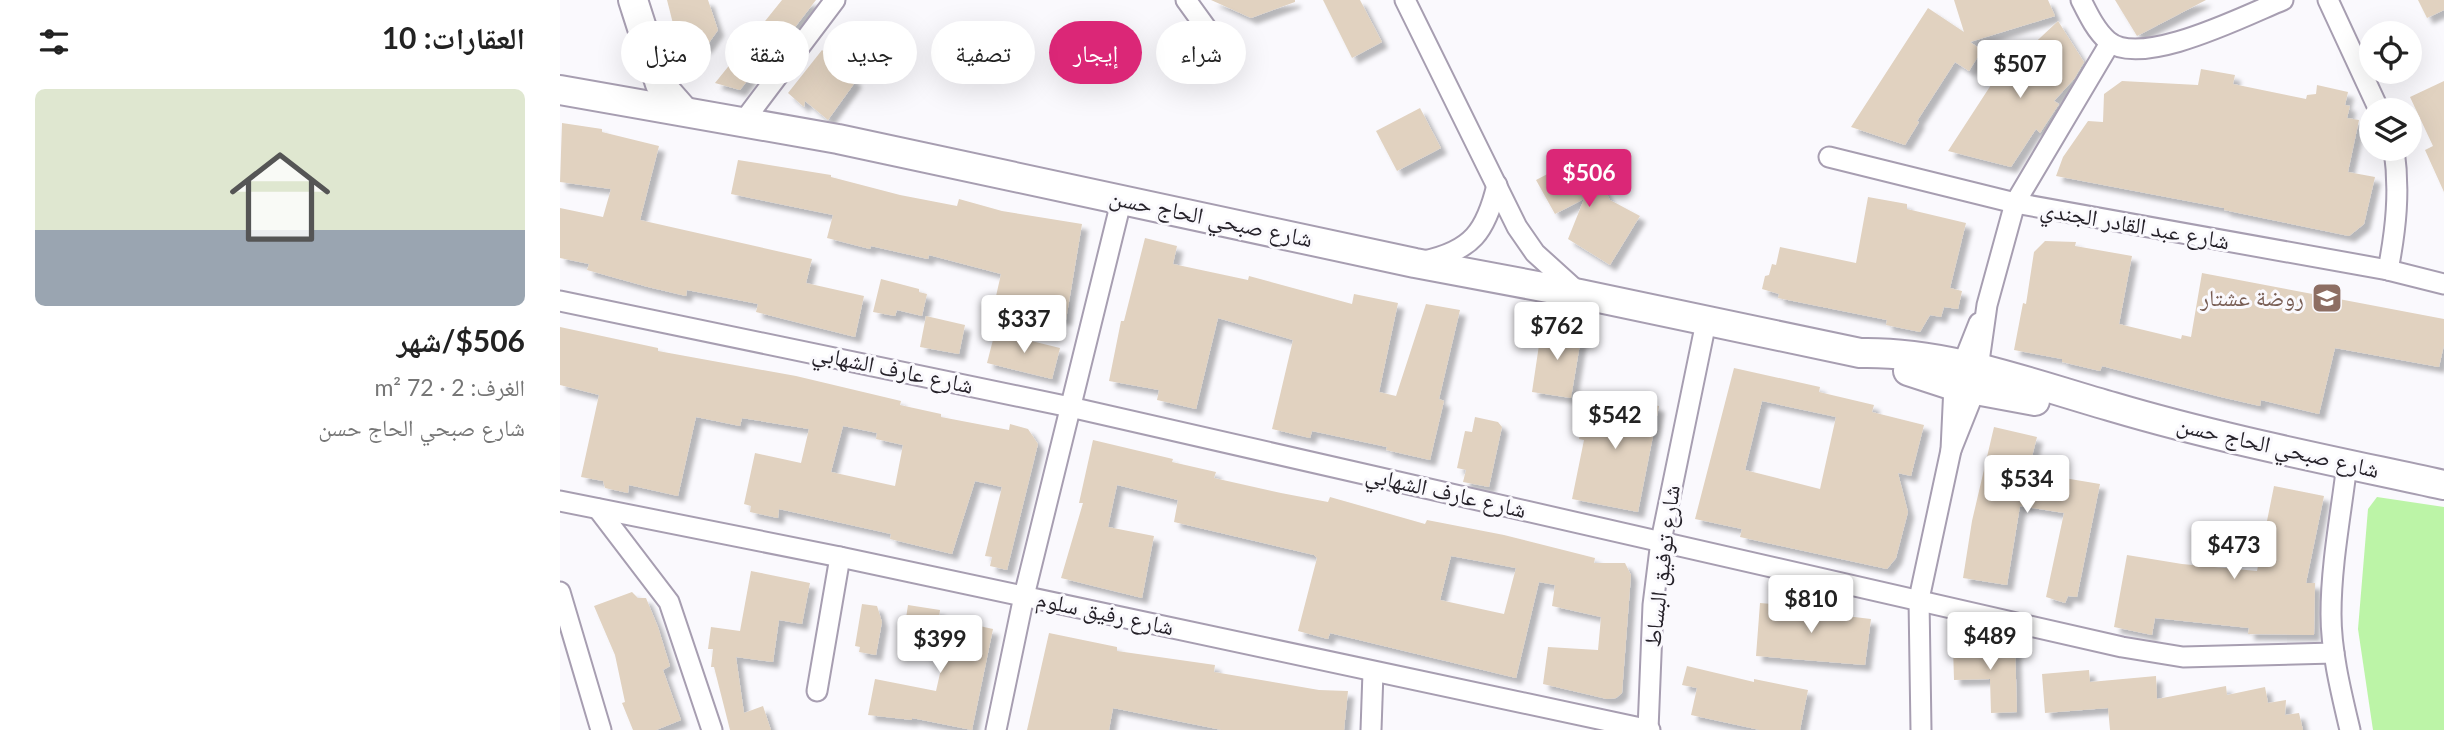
<!DOCTYPE html>
<html lang="ar">
<head>
<meta charset="utf-8">
<style>
  :root { --surface:#fff; --page:#f6f6f6; --text:#222; --muted:#767676; --line:#e0e0e0; --accent:#db2777 }
  body { margin:0; font-family:Lato,"Noto Naskh Arabic",sans-serif; background:var(--page); color:var(--text); direction:rtl; height:100vh; display:flex; flex-direction:column; font-size:26px; white-space:nowrap }
  * { box-sizing:border-box; margin:0 }
  p { font-size:23px; color:var(--muted) }
  .icon { flex:none; width:38px; height:38px; fill:none; stroke:currentColor; stroke-width:2; stroke-linecap:round; stroke-linejoin:round }
  .map { position:relative; flex:1; overflow:hidden; direction:ltr }
  .drawer { display:flex; flex-direction:column; background:var(--surface); width:560px }
  .drawer>* { flex:none }
  .banner { position:absolute; left:21px; top:21px; width:665px; height:63px; direction:rtl; display:flex; gap:14px }
  .fabs { position:absolute; left:1799px; top:21px; display:grid; gap:14px }
  .fabs a { display:grid; place-items:center; width:63px; height:63px; border-radius:50%; background:var(--surface); box-shadow:0 7px 28px #0002; font-size:35px }
  .price { position:absolute; translate:-50% -60px; padding:0 16px; border-radius:7px; background:#fff; color:#222; font-size:23px; line-height:46px; filter:drop-shadow(0 2px 4px #0008) }
  .price::after { content:''; position:absolute; left:50%; top:42px; width:21px; height:16px; margin-left:-10px; background:inherit; clip-path:polygon(0 0,100% 0,50% 100%) }
  .price.on { background:var(--accent); color:#fff }
  ul { padding:0; list-style:none }
  li { display:grid; align-content:center; gap:14px; height:371px; padding:0 35px }
  li+li { border-top:2px solid var(--line) }
  li span { display:grid; place-items:center; height:217px; border-radius:10px; color:#555 }
  li>.icon { margin-inline-start:auto }
  span .icon { width:126px; height:126px; fill:#fffc; stroke-width:1 }
  li b { font-size:30px }
  h2 { display:flex; justify-content:space-between; align-items:center; height:84px; padding:0 35px; font-size:30px }
  .tag { padding:0 24px; border-radius:32px; background:var(--surface); box-shadow:0 7px 28px #0002; font-size:24px; line-height:63px }
  .tag.on { background:var(--accent); color:#fff }
  main { display:flex; flex:1; min-height:0 }
  .map>svg:first-child { display:block }
  .green { fill:#bcf4a7 }
  .building { fill:#e1d2c0; fill-rule:evenodd; filter:url(#shadow) }
  .lines { fill:none; stroke-linecap:round; stroke-linejoin:round }
  .street-casing { stroke:#a79eb1; stroke-width:23 }
  .secondary-casing { stroke:#a79eb1; stroke-width:32 }
  .street { stroke:#fff; stroke-width:19 }
  .secondary { stroke:#fff; stroke-width:28 }
  .labels { text-anchor:middle; stroke-width:6; stroke-linejoin:round; paint-order:stroke }
  .street-label { font-size:23px; fill:#252129; stroke:#faf9fd }
  .education-label { font-size:23px; fill:#785e54; stroke:#faf9fd; text-anchor:end }
</style>
</head>
<body>
<main>
<div class="map">
<svg width="1884" height="730" viewBox="0 0 1884 730">
  <defs>
    <filter id="shadow"><feDropShadow dx="6" dy="6" stdDeviation="2" flood-color="#0004"/></filter>
  </defs>
  <rect width="100%" height="100%" fill="#faf9fd"/>
  <!-- green -->
  <path class="green" d="M1817,497l67,10v223h-71l-15,-101 10,-120z"/>
  <!-- building -->
  <g class="building">
    <path d="M107,0h41l10,30 -12,17 -25,8z"/>
    <path d="M222,0h34l-27,35 -4,-3 -45,58 -25,-7z"/>
    <path d="M651,0h84v2l-44,16z"/>
    <path d="M763,0h37l22,42 -30,16z"/>
    <path d="M1394,0h94l7,16 -85,26 12,8 -13,21 -14,-9 -38,59 2,1 -14,23 -54,-18 77,-119 36,24z"/>
    <path d="M1555,0h91l-69,36z"/>
    <path d="M1858,0h26v10l-17,8z"/>
    <path d="M1498,21l26,41 -10,17 -20,22 5,3 -19,29 -4,-4 -25,38 -63,-16 56,-86 4,3z"/>
    <path d="M262,50l34,31 -28,39 -23,-19 -1,6 -16,-14z"/>
    <path d="M1641,69l34,6 -2,9 73,15 1,-4 9,-1 1,-9 31,7 -3,13 5,1 -3,12 12,2 -11,52 27,5 -11,47 -15,12 -125,-26v-2l-168,-32 7,-19 25,-36 15,1 1,-28 18,-13 76,4z"/>
    <path d="M1884,81v111l-19,-42 8,-4 -23,-49z"/>
    <path d="M860,108l21,40 -44,23 -21,-40z"/>
    <path d="M2,123l40,6v3l57,14 -19,74 172,39 -6,24 58,13 -9,41 -99,-25 2,-8 -71,-14 -1,6 -38,-9 -61,-17 2,-6 -29,-6v-50l43,9 8,-28 -51,-7z"/>
    <path d="M1026,154l24,46 30,16 -30,49 -42,-26 16,-40 -29,15 -19,-34z"/>
    <path d="M178,160l93,15v2l69,18 57,11 2,-7 43,12 80,13 -16,96 -72,-15 7,-31 -72,-19 -1,4 -57,-13 -1,3 -43,-11 6,-23 -102,-21z"/>
    <path d="M1308,197l39,7v5l59,14 -16,65 12,3 -4,18 -14,-2 -3,10 -11,-2 -10,17 -34,-7 1,-5 -109,-22 1,-4 -17,-5 3,-13 4,-1 3,-11 4,1 4,-18 76,16z"/>
    <path d="M585,238l32,8 -4,18 75,16 1,-4 103,28 2,-10 44,9 -19,89 17,4 30,-92 34,6 -21,89 5,2 -14,59 -44,-10 1,-3 -75,-16 -2,7 -38,-9 21,-89 -75,-22 -22,91 -39,-9 2,-10 -50,-9 12,-60h3z"/>
    <path d="M1485,241l31,1 -1,4 57,10 -13,68 62,15 1,-4 9,2 11,-64 242,46v26l-5,22 -104,-19 -16,66 -58,-14 -1,6 -39,-9 -119,-31 -2,5 -38,-9v-3l-48,-9 9,-47 3,1 8,-52z"/>
    <path d="M321,279l38,10v3l8,2 -5,22 -25,-6 -2,6 -22,-4z"/>
    <path d="M366,316l39,9 -6,29 -39,-7z"/>
    <path d="M982,325l40,7 -11,66 -39,-6z"/>
    <path d="M0,327l98,21v3l138,25 105,25 -1,4 41,9v3l68,13 1,-6 18,5 10,15 -31,126 -17,-4 2,-9 -7,-1 17,-69 -27,-6 -23,73 -62,-15 1,-5 -112,-25 -1,9 -28,-6 1,-6 -7,-2 11,-51 46,10 8,-34 -67,-11 -2,8 -44,-9 -18,79 -49,-11 -1,8 -23,-5 -2,-7 -22,-4 18,-82 -39,-10zM283,426l34,7 -1,6 27,6 -8,41 -64,-14z"/>
    <path d="M435,332l65,16 -8,31 -65,-16z"/>
    <path d="M1174,368l86,19 -1,5 55,13 -2,7 52,13 -13,51 -13,-3 10,39 -12,46 -9,11 -147,-32 2,-8 -47,-10zM1202,401l74,16 -16,72 -75,-19z"/>
    <path d="M1030,391l69,15 -21,106 -66,-13 12,-59 -5,-1z"/>
    <path d="M915,417l23,5 4,5 -13,60 -26,-5 3,-12 -9,-2 8,-37 7,1z"/>
    <path d="M1434,427l43,10 -9,35 72,12 -23,113 -9,-1 -3,7 -19,-6 18,-84 -44,-7 -13,79 -44,-7 9,-57z"/>
    <path d="M533,440l80,19 -1,3 44,10 -2,6 67,15 47,9 2,-5 95,27 2,-4 77,15 91,23 -1,5h31l6,12 -9,118 -6,5 -9,1 -64,-15 5,-37 50,3 3,-33 -49,-11 3,-21 -16,-3 -23,96 -186,-45 -2,6 -30,-8 19,-73 -3,-3 -140,-33 4,-22 -61,-15 -9,42 46,9 -12,62 -81,-20 22,-75h-4zM891,556l65,12 -12,46 -64,-14z"/>
    <path d="M1714,486l50,10 -18,87h9l-1,52 -66,-1 1,-6 -94,-10 -3,17 -38,-8 13,-72 55,9 75,7z"/>
    <path d="M191,571l59,12 -8,41 -23,-4 -6,42 -37,-5 8,56 19,-7 8,24h-41l-16,-63h-3l2,-18h-5l3,-22 29,4z"/>
    <path d="M72,592l6,6h8l12,29 12,39 -7,4 18,50 -25,10h-23l-11,-27 3,-1 -10,-47 -21,-49z"/>
    <path d="M1200,603l62,5 -1,5 50,6 -6,46 -109,-9z"/>
    <path d="M302,604l15,2 5,16 -6,33 -17,-3 1,-5 -5,-1z"/>
    <path d="M348,605l32,5 -1,7 54,12 -21,101 -60,-12v2l-44,-5 7,-36 61,12 12,-53 -44,-7z"/>
    <path d="M489,633l68,14v4l98,14 -1,7 105,18 29,1 -4,39h-122l-109,-22 -4,22h-82z"/>
    <path d="M1455,645l2,67 -26,1 -1,-34 -36,1 -1,-33z"/>
    <path d="M1127,666l67,16v-3l54,11 -8,40h-40l-69,-15 6,-27 -15,-3z"/>
    <path d="M1529,670l1,12 66,-6 1,23 69,-13 1,9 38,-8 3,16 18,-3 -1,15 14,-2 4,17h-193l-2,-22 -63,5 -3,-39z"/>
  </g>
  <g class="lines">
    <!-- street casing -->
    <g class="street-casing">
      <g id="street">
        <path d="M626,0l21,29"/>
        <path d="M845,0l112,227 18,26 42,38"/>
        <path d="M1521,0c7,14 15,31 27,41 33,28 138,-26 175,-41"/>
        <path d="M1768,0l51,110"/>
        <path d="M183,122l92,-122"/>
        <path d="M1269,157l186,46 373,67 56,14"/>
        <path d="M864,261c48,-10 62,-30 73,-76"/>
        <path d="M1828,270c8,-41 12,-79 6,-121"/>
        <path d="M0,301l510,106 1052,240 61,10 151,-4"/>
        <path d="M1391,450l24,-60 12,-85 28,-102 95,-160"/>
        <path d="M1787,464c-6,50 -16,100 -16,150 0,38 10,78 19,116"/>
        <path d="M0,501l280,56 810,173"/>
        <path d="M38,509l71,93 43,128"/>
        <path d="M0,592l41,138"/>
        <path d="M257,691l23,-134"/>
        <path d="M436,730l28,-134 98,-398"/>
        <path d="M811,730l2,-58"/>
        <path d="M1088,730l5,-125 8,-64 45,-219"/>
        <path d="M1361,730l-2,-131 32,-149 3,-64 25,-63"/>
      </g>
    </g>
    <!-- secondary casing -->
    <g class="secondary-casing">
      <g id="secondary">
        <path d="M73,0l27,84 22,25"/>
        <path d="M0,90l278,49 577,124 165,31 280,59c86,-2 172,31 253,54 108,32 221,54 331,78"/>
        <path d="M1348,371l46,15 81,15"/>
      </g>
    </g>
    <!-- street -->
    <use href="#street" class="street"/>
    <!-- secondary -->
    <use href="#secondary" class="secondary"/>
  </g>
  <!-- icons -->
  <defs>
    <g id="school-square" transform="scale(1.575)"><rect x="-9" y="-9" width="18" height="18" rx="4" fill="#8d6e63" stroke="#faf9fd"/><path d="M0-5L7-2L0 1L-7-2ZM-4 1L0 2.5L4 1V4Q0 6-4 4Z" fill="#fff"/></g>
  </defs>
  <g fill-rule="evenodd">
    <use href="#school-square" x="1767" y="298"/>
  </g>
  <g class="labels">
    <!-- street labels -->
    <g class="street-label">
      <text transform="translate(651 218) rotate(12)" y="8">شارع صبحي الحاج حسن</text>
      <text transform="translate(1575 225) rotate(10)" y="8">شارع عبد القادر الجندي</text>
      <text transform="translate(333 369) rotate(12)" y="8">شارع عارف الشهابي</text>
      <text transform="translate(1718 447) rotate(13)" y="8">شارع صبحي الحاج حسن</text>
      <text transform="translate(886 492) rotate(13)" y="8">شارع عارف الشهابي</text>
      <text transform="translate(1102 566) rotate(-83)" y="8">شارع توفيق البساط</text>
      <text transform="translate(545 613) rotate(12)" y="8">شارع رفيق سلوم</text>
    </g>
    <!-- education labels -->
    <g class="education-label">
      <text x="1744" y="306">روضة عشتار</text>
    </g>
  </g>
</svg>
<div class="fabs">
<a><svg class="icon" aria-label="locate" viewBox="0 0 24 24"><circle cx="12" cy="12" r="6"/><path d="M12 2v4M12 18v4M2 12h4M18 12h4"/></svg></a>
<a><svg class="icon" aria-label="layers" viewBox="0 0 24 24"><path d="M12 4l9 5-9 5-9-5zM3 14l9 5 9-5"/></svg></a>
</div>
<b class="price" style="left:1460px;top:100px">$507</b>
<b class="price on" style="left:1029px;top:209px">$506</b>
<b class="price" style="left:464px;top:355px">$337</b>
<b class="price" style="left:997px;top:362px">$762</b>
<b class="price" style="left:1055px;top:451px">$542</b>
<b class="price" style="left:1467px;top:515px">$534</b>
<b class="price" style="left:1674px;top:581px">$473</b>
<b class="price" style="left:1251px;top:635px">$810</b>
<b class="price" style="left:1430px;top:672px">$489</b>
<b class="price" style="left:380px;top:675px">$399</b>
<div class="banner">
<a class="tag">شراء</a>
<a class="tag on">إيجار</a>
<a class="tag">تصفية</a>
<a class="tag">جديد</a>
<a class="tag">شقة</a>
<a class="tag">منزل</a>
</div>
</div>
<section class="drawer">
<h2>العقارات: 10<svg class="icon" aria-label="filters" viewBox="0 0 24 24"><path d="M4 7h16M4 17h16"/><circle cx="9" cy="7" r="2"/><circle cx="15" cy="17" r="2"/></svg></h2>
<ul>
<li><span style="background:linear-gradient(#dfe7d0 65%,#9aa5b1 0)"><svg class="icon" aria-label="home" viewBox="0 0 24 24"><path d="M3 11l9-7 9 7M6 9v11h12V9"/></svg></span><div><b>$506/شهر</b><p>الغرف: 2 · 72 m²</p><p>شارع صبحي الحاج حسن</p></div></li>
</ul>
</section>
</main>
</body>
</html>
